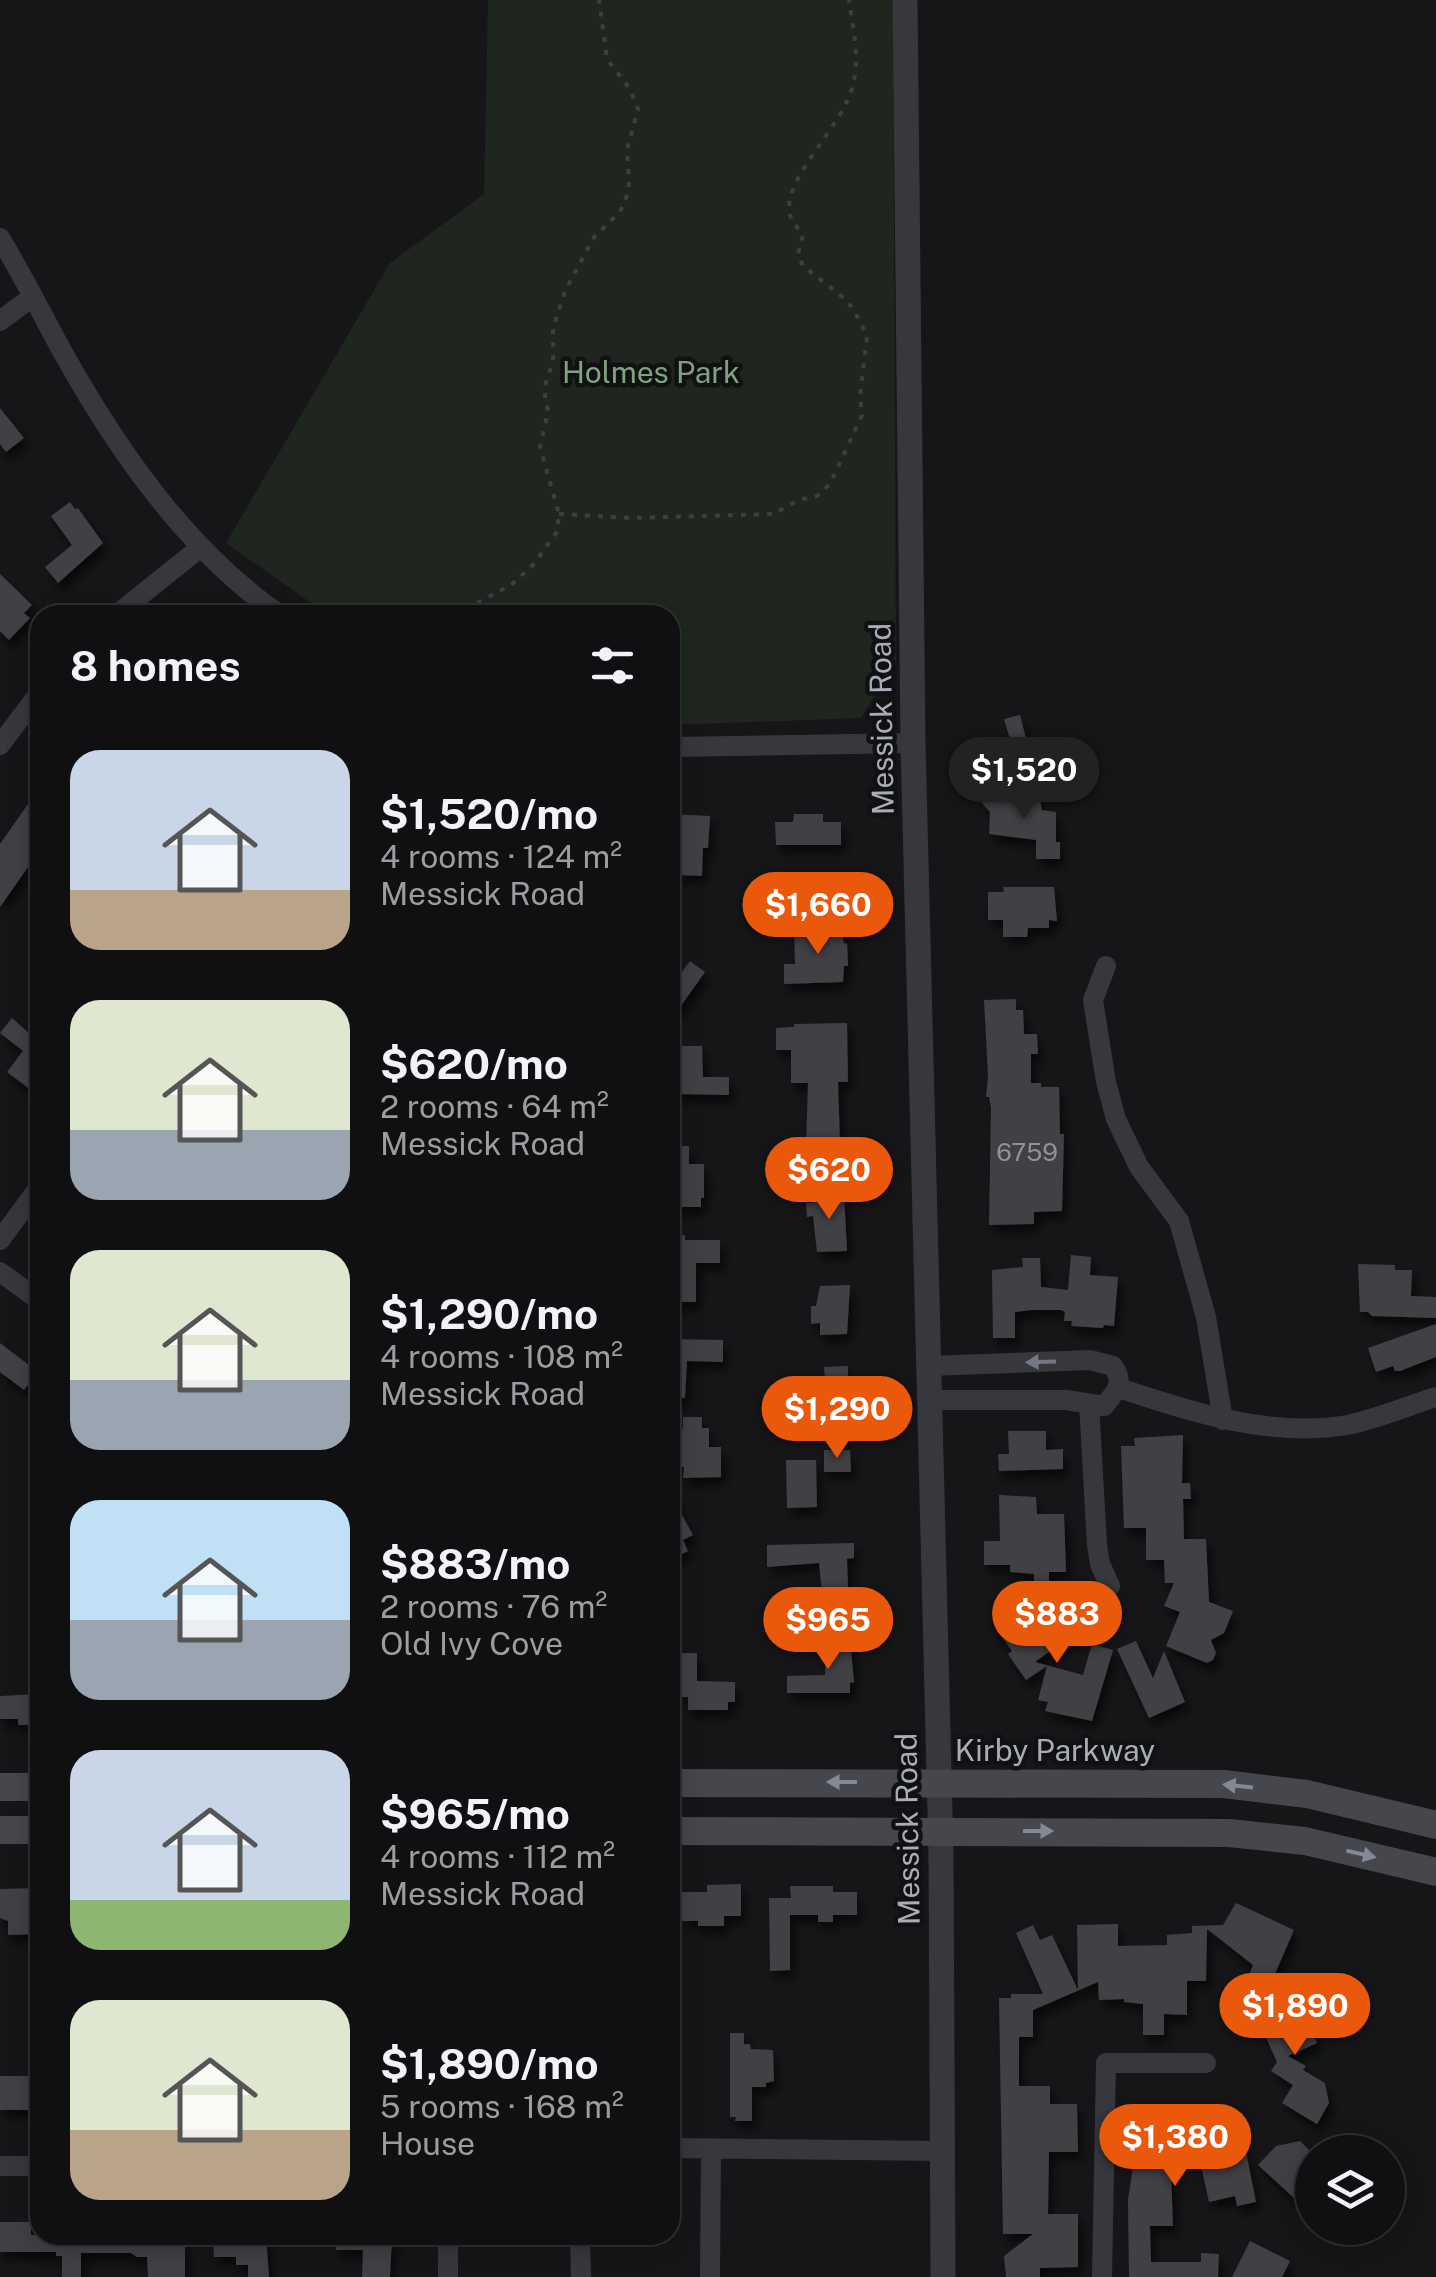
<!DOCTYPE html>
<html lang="en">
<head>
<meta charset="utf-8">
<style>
	:root { --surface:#101012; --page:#1e1e20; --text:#f1f3f6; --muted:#9c9d9f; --line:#303032; --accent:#ea580c }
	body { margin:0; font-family:"Public Sans",sans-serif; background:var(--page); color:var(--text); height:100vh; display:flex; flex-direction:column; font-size:38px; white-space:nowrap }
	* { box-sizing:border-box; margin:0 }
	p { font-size:32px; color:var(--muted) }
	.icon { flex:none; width:55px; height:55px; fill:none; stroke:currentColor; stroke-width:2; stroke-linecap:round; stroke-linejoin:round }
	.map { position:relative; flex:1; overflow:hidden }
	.sheet { position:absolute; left:30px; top:605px; width:650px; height:1640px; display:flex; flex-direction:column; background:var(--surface); border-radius:30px; box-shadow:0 5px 25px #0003,0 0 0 2px var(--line) }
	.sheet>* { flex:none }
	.fabs { position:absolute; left:1295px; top:2135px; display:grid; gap:20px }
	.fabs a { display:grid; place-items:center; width:110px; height:110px; border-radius:50%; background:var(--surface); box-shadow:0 5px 25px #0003,0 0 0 2px var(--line); font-size:50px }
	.price { position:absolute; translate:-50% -85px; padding:0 22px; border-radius:35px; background:var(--accent); color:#fff; font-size:32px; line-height:65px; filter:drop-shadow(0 2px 5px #0008) }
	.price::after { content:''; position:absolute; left:50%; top:60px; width:30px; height:22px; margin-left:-15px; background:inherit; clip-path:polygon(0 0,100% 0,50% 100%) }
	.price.selected { background:#222; color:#fff }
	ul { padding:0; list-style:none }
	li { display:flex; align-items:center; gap:30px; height:250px; padding:0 40px }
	li span { display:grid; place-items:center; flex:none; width:280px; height:200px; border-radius:30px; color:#555 }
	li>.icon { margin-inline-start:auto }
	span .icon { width:120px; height:120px; fill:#fffc; stroke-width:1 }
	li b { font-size:42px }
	h2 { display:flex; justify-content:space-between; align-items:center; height:120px; padding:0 40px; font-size:42px }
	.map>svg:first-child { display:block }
	.green { fill:#1e261f }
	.building { fill:#404145; filter:url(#shadow) }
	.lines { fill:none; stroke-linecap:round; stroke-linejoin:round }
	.path { stroke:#3d3f44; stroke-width:4; stroke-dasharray:5 8; stroke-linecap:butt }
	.minor { stroke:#37383d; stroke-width:20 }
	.tertiary { stroke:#37383d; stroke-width:25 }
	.secondary { stroke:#45474d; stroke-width:28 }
	.oneway { fill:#757881 }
	.oneway2 { fill:#858993 }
	.labels { text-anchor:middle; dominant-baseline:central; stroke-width:9; stroke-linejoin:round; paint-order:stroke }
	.number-label { font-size:25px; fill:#8e929b }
	.park-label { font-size:30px; fill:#7fa381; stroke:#111113 }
	.street-label { font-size:30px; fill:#a8adb8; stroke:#111113 }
</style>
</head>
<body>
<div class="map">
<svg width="1436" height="2277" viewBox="0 0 1436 2277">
	<defs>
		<filter id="shadow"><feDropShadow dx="4.5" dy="8" stdDeviation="5" flood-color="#0009"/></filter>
	</defs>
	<rect width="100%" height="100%" fill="#161618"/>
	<path class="green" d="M488,0H893L896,664L861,718L670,725V615H328L226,543L390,263L484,194Z"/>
	<path class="building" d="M0,408L24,438L6,452L0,444Z
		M70,502L75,509L78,508L103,543L58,583L45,567L72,545L51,516Z
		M0,574L32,605L24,613L30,618L9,640L0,631Z
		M1020,715L1033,766L1009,736L1004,719Z
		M40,787V850L0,907V844Z
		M993,794L1039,795L1042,810L1056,812V842H1060V859H1036V840L989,834L990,812L981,802Z
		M670,814L710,816L708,848H703L702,876L677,875L678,846H670Z
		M794,814H823V822H841V845H776L775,822H793Z
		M1003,887H1054L1057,921L1049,920V928H1028L1027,937H1003V920H988V892H1004Z
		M841,927L844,944L847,943L848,966H844L843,982L784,984V964H795L794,928Z
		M690,961L705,972L670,1021V988Z
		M1016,999V1010H1023L1024,1034H1037L1038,1054H1031V1083H1041V1087H1059L1060,1134H1064L1062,1211L1034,1212V1224L989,1225L991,1108L989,1097H986L988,1076L984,1000Z
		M12,1018L40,1043V1079L31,1090L7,1072L23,1051L0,1033Z
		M847,1023L848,1082H838L840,1144H847L848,1166L793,1167L792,1149L806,1148L808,1083H791V1050H776V1028L794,1027V1024Z
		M673,1046H702L703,1077H729V1095L677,1094L673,1083Z
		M670,1146H689V1164H704V1198H701V1207H673Z
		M844,1194L847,1251L817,1252L813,1216L807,1217L806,1203H813V1196Z
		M670,1235H685V1240H720V1263H696V1302H670Z
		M1071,1255L1091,1257L1090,1275L1118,1277L1114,1326L1104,1325L1103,1328L1071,1326L1072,1321H1064L1065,1312L1061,1310H1031L1015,1312V1338H993L992,1270L1023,1267L1022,1258H1040L1041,1287L1068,1290Z
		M1358,1264L1395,1265V1270H1412L1411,1296L1436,1297V1318L1372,1316L1368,1312H1360Z
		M850,1285L847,1334L820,1335V1323L811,1324V1306H816L820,1286Z
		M1436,1324V1357L1400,1371H1395L1393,1366L1376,1372L1368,1348Z
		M670,1339L723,1340V1362L687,1361L685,1398H670Z
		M0,1343L38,1372L24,1390L0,1372Z
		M848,1366V1385H836L837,1408H832L833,1418H803L801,1380L825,1379L824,1367Z
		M683,1417H702V1428H709V1447H721V1477L683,1478L684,1467H675V1429H683Z
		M1008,1431H1046V1450L1063,1449V1469L999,1471L998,1454H1009Z
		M1183,1435L1182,1483H1190L1191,1499H1183L1184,1539H1206L1209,1602L1233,1611L1224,1633L1211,1640L1216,1653L1213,1660L1207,1663L1166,1646L1180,1612L1164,1606L1174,1583H1165L1164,1560H1146V1528H1124L1121,1446H1135L1134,1438Z
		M824,1450H850L851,1472H824Z
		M786,1460H816L817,1507L787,1508Z
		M670,1493L693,1535L683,1540L688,1551L670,1560Z
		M999,1495L1036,1497L1037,1514H1064L1066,1572H1049V1586H1034V1574L1010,1572V1565H984V1541H1000Z
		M854,1543V1558L847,1559L848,1587H854L855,1603H823L819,1563L767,1567V1545Z
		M1025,1609L1041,1631L1062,1615L1075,1633L1035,1662L1083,1675L1092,1644L1113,1650L1092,1721L1045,1711L1048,1702L1038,1700L1047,1666L1026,1680L1008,1654L1012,1651L997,1630Z
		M829,1638H850L854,1682L850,1683V1693H787V1676L825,1675V1647H830Z
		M1136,1641L1153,1678L1164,1651L1185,1702L1149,1718L1117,1649Z
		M679,1653H697V1681L735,1682V1702H728V1710H688V1697H680Z
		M40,1694V1725H18V1719H0V1696Z
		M741,1884V1916H724V1926H698V1921H682V1892H707V1885Z
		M790,1886H833V1892H857V1915H833V1922H818V1915H790V1970L770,1971L769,1898H791Z
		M40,1888V1934L8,1935V1921L0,1918V1889Z
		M1236,1903L1294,1930L1267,1992L1246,1983L1253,1965L1207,1929L1206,1981H1187V2015L1164,2014V2035H1143V2004L1124,2002V1999L1099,2000L1098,1982L1033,2010V2037H1019V2086H1050V2104H1077L1078,2152H1049L1048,2214H1078V2267L1040,2268V2277H1006L1004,2256L1033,2234H1003L999,1998H1011V1994H1043L1016,1933L1033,1925L1040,1940L1052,1935L1078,1990L1077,1925L1118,1924V1946L1167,1945V1935L1192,1933V1926L1223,1925Z
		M1297,1996L1317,2043L1288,2056L1306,2066L1303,2070L1325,2083L1329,2103L1317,2124L1282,2103L1293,2085L1271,2071L1277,2062L1257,2018Z
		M730,2033H744V2044H750L751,2049L773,2050L774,2081L766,2083V2087H752V2121H735L736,2117H730Z
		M0,2076H31L32,2110H0Z
		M1160,2106L1161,2113H1178V2125H1187V2134L1213,2128L1219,2156L1246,2152L1256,2202L1237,2206L1235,2196L1209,2202L1197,2147H1170L1173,2226H1150L1151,2262H1201V2253L1219,2254L1218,2277H1129L1128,2200L1133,2166L1132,2131H1137L1138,2107Z
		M1300,2141L1311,2152L1303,2161L1311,2168L1297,2182L1304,2188L1294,2198L1258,2165L1276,2146Z
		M0,2222H31V2235H181V2245H185V2277H148L147,2257H137L131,2253H81V2277H62V2256H56V2252H0Z
		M213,2235H266L269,2277H248V2265H236V2257H214Z
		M336,2235H392L390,2277H362L363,2250H336Z
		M1250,2241L1290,2261L1282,2277H1232Z"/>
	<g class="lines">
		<path class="path" d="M559,514L631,518L773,514L799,500L817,496L830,484L862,415L860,396L867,336L854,310L845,299L803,266L798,254L803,235C797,226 789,220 789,208C789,172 844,124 853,85C860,57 853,28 849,0
			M397,615L401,611L417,615
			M454,615L511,585L533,565L557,532L559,514L540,447L548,411L544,389L553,361V328L565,291L594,237L620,212L626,198L629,184L627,150L638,109L630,89L607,59L599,0"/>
		<path class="minor" d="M0,238C24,277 44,319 66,358C120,454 189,552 280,615
			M0,321L32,297
			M116,615L201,547
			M0,745L40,692
			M670,747L913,743
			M1106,966L1093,1000L1106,1082L1116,1119L1139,1167L1179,1221L1206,1317L1223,1420
			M0,1240L40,1186
			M0,1272L40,1301
			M929,1366L1090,1360L1113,1366C1125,1383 1116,1392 1104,1406L1066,1400H930
			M1119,1388C1191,1412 1270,1438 1347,1425C1377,1419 1407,1406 1436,1397
			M1089,1404L1097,1545L1100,1564L1110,1586
			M670,2148L942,2151
			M0,2166H40
			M580,2235L581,2277
			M448,2277V2235
			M710,2277L711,2149
			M1102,2277L1106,2063H1206"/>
		<path class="tertiary" d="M905,0L913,743L941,1852L943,2277"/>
		<path class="secondary" d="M670,1783L1224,1784L1307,1794L1436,1825
			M0,1787H40
			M0,1830H40
			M670,1831L1229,1833L1305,1841L1436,1872"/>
	</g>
	<defs><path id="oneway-solid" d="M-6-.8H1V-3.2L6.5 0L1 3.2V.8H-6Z" transform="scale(2.5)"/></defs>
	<use class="oneway" href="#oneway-solid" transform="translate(1041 1362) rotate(178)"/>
	<g class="oneway2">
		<use href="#oneway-solid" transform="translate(842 1782) rotate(180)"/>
		<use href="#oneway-solid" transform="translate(1238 1786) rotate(-174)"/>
		<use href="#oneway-solid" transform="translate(1038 1831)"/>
		<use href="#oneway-solid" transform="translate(1361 1854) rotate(13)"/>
	</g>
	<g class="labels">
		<g class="number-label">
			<text x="1027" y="1152">6759</text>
		</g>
		<g class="park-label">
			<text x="651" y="372">Holmes Park</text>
		</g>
		<g class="street-label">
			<text transform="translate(881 719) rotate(-91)">Messick Road</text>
			<text x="1055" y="1750">Kirby Parkway</text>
			<text transform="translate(907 1829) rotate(-91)">Messick Road</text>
		</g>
	</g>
</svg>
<div class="fabs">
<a><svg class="icon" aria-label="layers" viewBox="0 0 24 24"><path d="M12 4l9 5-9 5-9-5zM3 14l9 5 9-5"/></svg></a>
</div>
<b class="price selected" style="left:1024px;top:822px">$1,520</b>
<b class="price" style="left:818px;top:957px">$1,660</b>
<b class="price" style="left:829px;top:1222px">$620</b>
<b class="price" style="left:837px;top:1461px">$1,290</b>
<b class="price" style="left:1057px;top:1666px">$883</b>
<b class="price" style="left:828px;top:1672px">$965</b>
<b class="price" style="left:1295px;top:2058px">$1,890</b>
<b class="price" style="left:1175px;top:2189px">$1,380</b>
<section class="sheet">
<h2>8 homes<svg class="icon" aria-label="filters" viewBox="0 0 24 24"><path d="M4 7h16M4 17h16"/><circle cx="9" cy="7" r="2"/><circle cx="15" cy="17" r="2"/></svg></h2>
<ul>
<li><span style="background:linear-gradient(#c9d6e8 70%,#b9a48a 0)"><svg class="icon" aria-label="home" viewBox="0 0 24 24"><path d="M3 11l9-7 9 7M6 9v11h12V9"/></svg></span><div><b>$1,520/mo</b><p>4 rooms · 124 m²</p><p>Messick Road</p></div></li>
<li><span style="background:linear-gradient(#dfe7d0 65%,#9aa5b1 0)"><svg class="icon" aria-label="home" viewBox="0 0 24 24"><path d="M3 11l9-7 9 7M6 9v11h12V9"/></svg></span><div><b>$620/mo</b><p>2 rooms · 64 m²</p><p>Messick Road</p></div></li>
<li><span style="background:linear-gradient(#dfe7d0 65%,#9aa5b1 0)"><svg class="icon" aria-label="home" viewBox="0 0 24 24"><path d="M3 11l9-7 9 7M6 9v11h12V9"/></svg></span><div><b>$1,290/mo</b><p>4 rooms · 108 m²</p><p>Messick Road</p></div></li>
<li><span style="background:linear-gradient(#bfe0f5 60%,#9aa5b1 0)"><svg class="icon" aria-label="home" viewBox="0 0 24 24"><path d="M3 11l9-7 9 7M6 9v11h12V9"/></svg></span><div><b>$883/mo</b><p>2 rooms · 76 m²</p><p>Old Ivy Cove</p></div></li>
<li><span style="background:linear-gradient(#c9d6e8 75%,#8fb573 0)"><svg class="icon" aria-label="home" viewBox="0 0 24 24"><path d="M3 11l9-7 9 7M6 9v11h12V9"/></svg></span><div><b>$965/mo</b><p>4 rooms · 112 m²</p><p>Messick Road</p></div></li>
<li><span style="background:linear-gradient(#dfe7d0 65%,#b9a48a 0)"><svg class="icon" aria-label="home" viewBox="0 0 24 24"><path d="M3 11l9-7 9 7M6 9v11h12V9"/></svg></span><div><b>$1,890/mo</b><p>5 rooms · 168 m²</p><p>House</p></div></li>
</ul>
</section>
</div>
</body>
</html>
